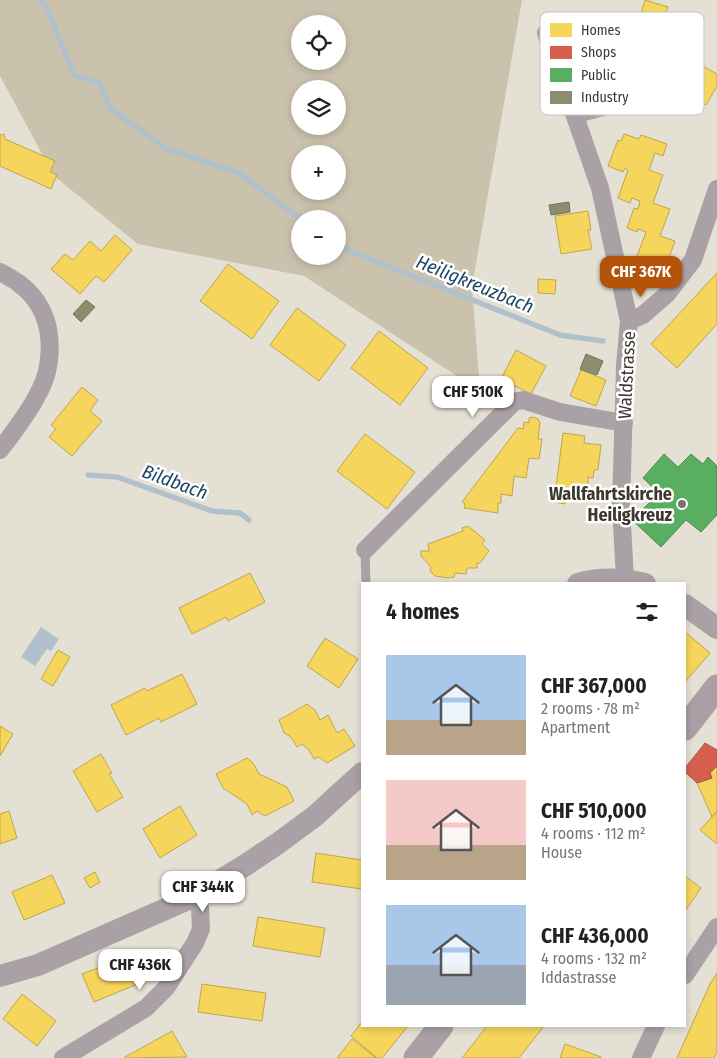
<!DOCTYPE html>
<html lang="en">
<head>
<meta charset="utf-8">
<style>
	:root { --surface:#fff; --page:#f6f6f6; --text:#222; --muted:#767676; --accent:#b45309 }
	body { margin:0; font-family:"Fira Sans Condensed",sans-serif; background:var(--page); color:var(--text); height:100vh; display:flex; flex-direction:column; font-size:19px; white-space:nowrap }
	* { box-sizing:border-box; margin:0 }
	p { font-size:16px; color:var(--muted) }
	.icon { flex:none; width:28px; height:28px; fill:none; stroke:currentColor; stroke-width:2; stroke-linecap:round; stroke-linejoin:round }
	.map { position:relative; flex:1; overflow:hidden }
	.side { position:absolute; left:361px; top:582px; width:325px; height:445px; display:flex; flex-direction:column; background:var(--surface); border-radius:0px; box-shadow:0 2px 8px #0003 }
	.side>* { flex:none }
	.tools { position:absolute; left:291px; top:15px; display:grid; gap:10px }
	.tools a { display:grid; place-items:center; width:55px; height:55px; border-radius:50%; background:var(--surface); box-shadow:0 2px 8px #0003; font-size:25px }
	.price { position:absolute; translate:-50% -42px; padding:0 11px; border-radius:10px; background:#fff; color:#222; font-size:16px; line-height:32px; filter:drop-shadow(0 1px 2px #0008) }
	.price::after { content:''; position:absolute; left:50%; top:30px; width:15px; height:11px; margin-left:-8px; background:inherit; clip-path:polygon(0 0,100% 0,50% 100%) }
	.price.on { background:var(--accent); color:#fff }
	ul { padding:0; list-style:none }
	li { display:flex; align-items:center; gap:15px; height:125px; padding:0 25px }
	li span { display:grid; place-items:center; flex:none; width:140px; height:100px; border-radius:0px; color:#555 }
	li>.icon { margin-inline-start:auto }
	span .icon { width:60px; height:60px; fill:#fffc; stroke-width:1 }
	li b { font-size:21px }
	h2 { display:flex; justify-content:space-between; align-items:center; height:60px; padding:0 25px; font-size:21px }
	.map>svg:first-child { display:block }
	.forest { fill:#cac2ad; fill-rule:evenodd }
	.water { fill:#b1c1cc }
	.homes { fill:#f6d55c; stroke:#bea64e }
	.shops { fill:#d6604d; stroke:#a85444 }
	.public { fill:#5aae61; stroke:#518b52 }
	.industry { fill:#8c8c6e; stroke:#74735b }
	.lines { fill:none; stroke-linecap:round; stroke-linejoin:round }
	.stream { stroke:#b1c1cc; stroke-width:5.5 }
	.service { stroke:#aaa1a6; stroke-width:9 }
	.minor { stroke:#aaa1a6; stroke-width:18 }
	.tertiary { stroke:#aaa1a6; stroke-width:22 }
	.secondary { stroke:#a99fa4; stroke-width:25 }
	.poi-dot { fill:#777369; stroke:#fff; stroke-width:2 }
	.labels { text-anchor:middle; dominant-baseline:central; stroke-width:5; stroke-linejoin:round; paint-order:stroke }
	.street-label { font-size:18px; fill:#3c382f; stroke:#fff }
	.poi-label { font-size:18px; font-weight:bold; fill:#3c382f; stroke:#fff; text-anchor:end }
	.water-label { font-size:19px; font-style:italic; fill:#1d4766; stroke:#fff }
	.key { fill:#fff; stroke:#c4c3c1; stroke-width:1 }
	.key-label { font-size:14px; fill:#3c382f }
</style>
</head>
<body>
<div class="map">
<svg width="717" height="1058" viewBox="0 0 717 1058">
	<rect width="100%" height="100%" fill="#e5e0d4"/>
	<path class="forest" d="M0,0H522L472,286L480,391L304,276L138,244L54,176L0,76ZM300,24H338V61H300ZM300,89H338V126H300ZM300,154H338V191H300ZM300,219H338V256H300Z"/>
	<path class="water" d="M41,627L59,639L51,651L47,649L35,666L21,657Z"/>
	<path class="homes" d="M645,0L668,7L664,18L672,21L667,35L660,32L659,35L636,28Z
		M697,63L717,74V86L706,105L681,91Z
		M4,134L5,139L55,161L50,172L57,175L51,189L0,166V135Z
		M624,134L639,139L641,135L667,144L663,156L655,153L649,170L663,175L653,203L670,209L660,236L675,241L666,266L644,258L643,262L636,259L646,232L638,229L637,232L627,228L634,208L638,209L640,201L632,198L630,203L618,198L628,170L625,168L623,172L608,166L618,140L621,141Z
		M588,211L591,230H588L592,249L561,254L555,216Z
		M115,235L132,250L104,282L96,276L80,294L51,269L65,254L73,260L90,241L101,251Z
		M228,264L279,301L252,339L200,301Z
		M717,273V324L677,368L651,344Z
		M538,279L556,280L555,294L538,293Z
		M297,308L346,345L319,381L270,345Z
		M379,331L428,368L400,405L351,368Z
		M516,350L546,366L531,394L501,379Z
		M581,370L606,380L596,406L570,396Z
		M82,387L98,400L90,411L102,421L72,456L49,437L56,429L51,425Z
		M533,417L538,419L540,423L538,439H542L539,459L529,458L526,478L514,476L512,496L501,494V503H498V513L464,508L465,504L462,502L518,428L523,429L524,422L529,423V418Z
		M563,433L585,436L584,443L601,445L598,470H594L593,478L588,477V485H583L582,492H578L577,499L565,498V504L554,502Z
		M365,434L415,472L387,509L337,471Z
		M468,526L485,540L482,544L489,551L480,563H477V568H467L466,574L455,573L454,577L449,578L435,576L430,571L431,567L421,556V551H429L428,544L463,531L462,528Z
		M250,573L265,602L228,621L226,617L192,634L179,608Z
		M685,632L710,653L685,682Z
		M325,638L358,659L339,688L307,666Z
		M58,650L70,657L53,686L41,679Z
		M182,674L197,704L161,722L159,718L126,735L111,705L145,688L147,691Z
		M307,704L315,710L320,720L328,715L337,733L344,729L355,746L327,763L319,757L314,759L309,750L302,744L297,747L291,737L284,733L279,720Z
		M0,726L13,734L0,756Z
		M101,754L112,773L109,774L123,797L97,812L73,771Z
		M247,758L253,763L259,774L287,787L294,801L265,816L257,811L252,815L247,804L223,788L216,774Z
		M717,766V811L712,817L697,783L712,778L710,773Z
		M180,806L197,835L160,858L143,829Z
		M9,811L17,838L0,844V814Z
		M717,811V844L700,830Z
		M316,853L362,860V889L312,882Z
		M95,872L100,882L90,888L84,878Z
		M52,875L65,903L24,920L12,892Z
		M685,876L701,888L685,911Z
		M258,917L325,928L320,957L253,946Z
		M134,954L145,981L94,1002L82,974Z
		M717,973V1052L714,1058H677L710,984Z
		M202,984L266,993L262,1021L198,1012Z
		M22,994L56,1021L37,1046L3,1019Z
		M362,1022V1026H408L382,1058H377L351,1036Z
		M487,1026H544L519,1058H462Z
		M172,1031L187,1057L125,1058V1057Z
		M352,1039L376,1058H337Z
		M565,1044L601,1057V1058H560Z"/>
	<path class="shops" d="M705,743L717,750V766L710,773L712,778L697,783L685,772V768Z"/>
	<path class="public" d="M664,454L678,467L691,454L703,464L708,457L717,466V515L701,532L686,520L661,547L632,520L659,493L643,478Z"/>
	<path class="industry" d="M569,202L570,212L551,215L549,205Z
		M86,300L95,307L81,322L73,314Z
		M586,354L603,361L597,375L580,369Z"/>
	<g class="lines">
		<path class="stream" d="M39,0L45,3L74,75L99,83L110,108L165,148L239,173L301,219
			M338,246L560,335L603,341
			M88,475L117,477L212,511L240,513L249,520"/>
		<path class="service" d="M575,119C601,112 623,110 641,88
			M365,550L366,584"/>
		<path class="minor" d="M546,33L600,188L629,321L625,366L621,506L625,579
			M0,272C13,279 25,286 34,298C55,325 54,367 37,396C27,415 13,433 0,450
			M629,321L643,315L667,294L693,260L717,189
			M365,550L514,402L523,400L560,412L624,423
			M685,975L717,927
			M63,1058L146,1008L166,988L195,943L201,929L200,908L193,897
			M641,1058L656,1026"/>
		<path class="tertiary" d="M578,584C601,577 622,579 645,584
			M685,605L717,628
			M0,976L38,965L193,897L244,866L277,844L315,816L362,773"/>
		<path class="secondary" d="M685,728L717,687
			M416,1058L441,1026"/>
	</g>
	<circle class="poi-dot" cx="682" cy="504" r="5"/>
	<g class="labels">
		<g class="street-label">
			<text transform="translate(627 375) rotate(-87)">Waldstrasse</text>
		</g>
		<g class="poi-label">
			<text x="672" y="494">Wallfahrtskirche<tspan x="672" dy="21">Heiligkreuz</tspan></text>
		</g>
		<g class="water-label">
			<text transform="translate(475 284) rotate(22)">Heiligkreuzbach</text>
			<text transform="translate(175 482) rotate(20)">Bildbach</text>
		</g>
	</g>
	<rect x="540" y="12" width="164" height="103" rx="8" class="key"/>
	<rect x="550" y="23" width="22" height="14" fill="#f6d55c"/>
	<rect x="550" y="46" width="22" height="13" fill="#d6604d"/>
	<rect x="550" y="68" width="22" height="14" fill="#5aae61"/>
	<rect x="550" y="91" width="22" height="13" fill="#8c8c6e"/>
	<g class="key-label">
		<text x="581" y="35">Homes</text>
		<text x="581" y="57">Shops</text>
		<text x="581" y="80">Public</text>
		<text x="581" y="102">Industry</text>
	</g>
</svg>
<div class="tools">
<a><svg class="icon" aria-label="locate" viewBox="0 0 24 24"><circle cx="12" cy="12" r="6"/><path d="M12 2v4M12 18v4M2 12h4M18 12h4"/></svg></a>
<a><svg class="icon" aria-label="layers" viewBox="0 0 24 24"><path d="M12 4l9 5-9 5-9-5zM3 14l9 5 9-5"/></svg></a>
<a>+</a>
<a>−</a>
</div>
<b class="price on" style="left:641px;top:298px">CHF 367K</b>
<b class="price" style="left:473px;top:418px">CHF 510K</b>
<b class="price" style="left:203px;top:913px">CHF 344K</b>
<b class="price" style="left:140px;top:991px">CHF 436K</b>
<section class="side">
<h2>4 homes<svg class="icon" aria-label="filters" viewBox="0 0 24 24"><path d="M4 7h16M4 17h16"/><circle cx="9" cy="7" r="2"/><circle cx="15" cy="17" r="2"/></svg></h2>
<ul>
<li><span style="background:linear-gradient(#a9c7e8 65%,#b9a48a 0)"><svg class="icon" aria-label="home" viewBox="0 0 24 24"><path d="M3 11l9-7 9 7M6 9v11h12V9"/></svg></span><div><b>CHF 367,000</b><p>2 rooms · 78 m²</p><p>Apartment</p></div></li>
<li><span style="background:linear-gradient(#f6c9c9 65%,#b9a48a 0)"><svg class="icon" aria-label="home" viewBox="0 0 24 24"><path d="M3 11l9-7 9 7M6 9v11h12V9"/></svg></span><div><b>CHF 510,000</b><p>4 rooms · 112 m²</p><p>House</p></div></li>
<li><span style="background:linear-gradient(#a9c7e8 60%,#9aa5b1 0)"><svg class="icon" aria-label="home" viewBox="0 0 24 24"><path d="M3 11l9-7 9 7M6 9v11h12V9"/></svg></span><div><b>CHF 436,000</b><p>4 rooms · 132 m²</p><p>Iddastrasse</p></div></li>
</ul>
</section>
</div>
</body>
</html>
